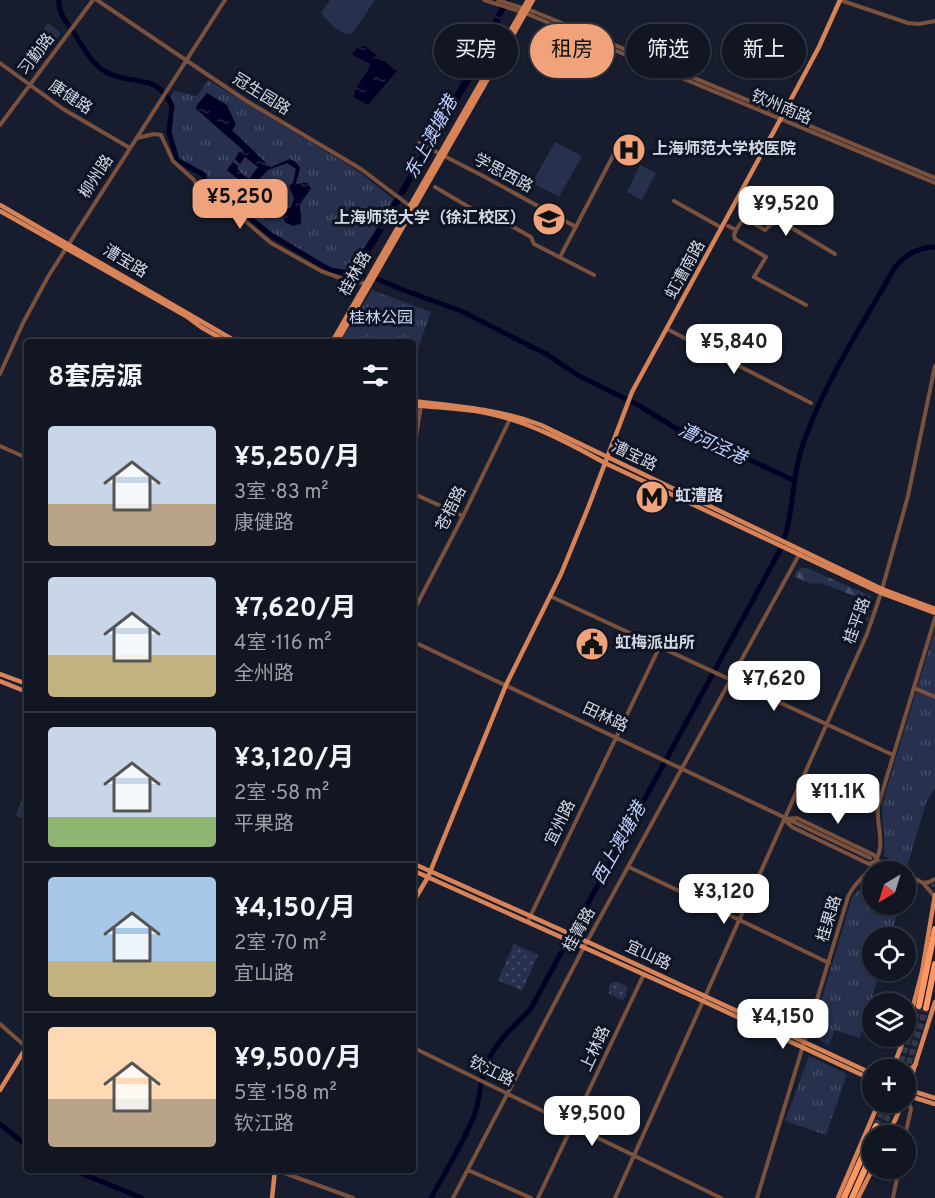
<!DOCTYPE html>
<html lang="zh">
<head>
<meta charset="utf-8">
<style>
	:root { --surface:#111622; --page:#1e232f; --text:#f1f3f6; --muted:#9c9fa5; --line:#303540; --accent:#f0a27a }
	body { margin:0; font-family:Overpass,"Noto Sans SC",sans-serif; background:var(--page); color:var(--text); height:100vh; display:flex; flex-direction:column; font-size:22px; white-space:nowrap }
	* { box-sizing:border-box; margin:0 }
	p { font-size:20px; color:var(--muted) }
	.icon { flex:none; width:33px; height:33px; fill:none; stroke:currentColor; stroke-width:2; stroke-linecap:round; stroke-linejoin:round }
	.map { position:relative; flex:1; overflow:hidden }
	.drawer { position:absolute; left:24px; top:339px; width:392px; height:834px; display:flex; flex-direction:column; background:var(--surface); border-radius:6px; box-shadow:0 2px 4px #0004,0 0 0 2px var(--line) }
	.drawer>* { flex:none }
	.banner { position:absolute; left:434px; top:24px; width:411px; height:54px; display:flex; gap:12px }
	.needle { width:39px; rotate:218deg }
	.controls { position:absolute; left:862px; top:861px; display:grid; gap:12px }
	.controls a { display:grid; place-items:center; width:54px; height:54px; border-radius:50%; background:var(--surface); box-shadow:0 2px 4px #0004,0 0 0 2px var(--line); font-size:30px }
	.price { position:absolute; translate:-50% -51px; padding:0 14px; border-radius:12px; background:#fff; color:#222; font-size:20px; line-height:39px; filter:drop-shadow(0 2px 3px #0008) }
	.price::after { content:''; position:absolute; left:50%; top:36px; width:18px; height:14px; margin-left:-9px; background:inherit; clip-path:polygon(0 0,100% 0,50% 100%) }
	.price.selected { background:var(--accent); color:#111 }
	ul { padding:0; list-style:none }
	li { display:flex; align-items:center; gap:18px; height:150px; padding:0 24px }
	li+li { border-top:2px solid var(--line) }
	li span { display:grid; place-items:center; flex:none; width:168px; height:120px; border-radius:6px; color:#555 }
	li>.icon { margin-inline-start:auto }
	span .icon { width:72px; height:72px; fill:#fffc; stroke-width:1 }
	li b { font-size:26px }
	h2 { display:flex; justify-content:space-between; align-items:center; height:72px; padding:0 24px; font-size:26px }
	.tag { padding:0 21px; border-radius:27px; background:var(--surface); box-shadow:0 2px 4px #0004,0 0 0 2px var(--line); font-size:21px; line-height:54px }
	.tag.selected { background:var(--accent); color:#111 }
	.map>svg:first-child { display:block }
	.grass { fill:url(#grass-dots) }
	.forest { fill:url(#forest-firs) }
	.park { fill:url(#park-tufts) }
	.pitch { fill:#27314e }
	.water { fill:url(#water-ripples) }
	.lines { fill:none; stroke-linecap:round; stroke-linejoin:round }
	.canal { stroke:#010025; stroke-width:3 }
	.river { stroke:#010025; stroke-width:5 }
	.minor-tunnel { stroke:#333949; stroke-width:4; stroke-dasharray:4 2; stroke-linecap:butt }
	.highway-tunnel { stroke:#333949; stroke-width:6; stroke-dasharray:6 3; stroke-linecap:butt }
	.minor { stroke:#7a513d; stroke-width:4 }
	.major { stroke:#d88357; stroke-width:4.5 }
	.highway { stroke:#fe9761; stroke-width:6 }
	.labels { text-anchor:middle; dominant-baseline:central; stroke-width:6; stroke-linejoin:round; paint-order:stroke }
	.street-label { font-size:16px; fill:#d3d8e4; stroke:#0e1424 }
	.poi-label { font-size:16px; font-weight:bold; fill:#d3d8e4; stroke:#0e1424; text-anchor:start }
	.park-label { font-size:16px; fill:#cbd7f6; stroke:#0e1424 }
	.water-label { font-size:18px; font-style:italic; fill:#bfd1ff; stroke:#0e1424 }
</style>
</head>
<body>
<div class="map">
<svg width="935" height="1198" viewBox="0 0 935 1198">
	<defs>
		<pattern id="grass-dots" width="8" height="8" patternUnits="userSpaceOnUse" patternTransform="scale(1.5)"><rect width="8" height="8" fill="#27314e"/><path d="M2 2h.1M6 6h.1" fill="none" stroke="#454e67" stroke-width="1.8" stroke-linecap="round"/></pattern>
		<pattern id="forest-firs" width="22" height="20" patternUnits="userSpaceOnUse" patternTransform="scale(1.5)"><rect width="22" height="20" fill="#27314e"/><path d="M5 1l3.5 6h-7zM16 11l3.5 6h-7z" fill="#454e67"/></pattern>
		<pattern id="park-tufts" width="24" height="20" patternUnits="userSpaceOnUse" patternTransform="scale(1.5)"><rect width="24" height="20" fill="#27314e"/><path d="M3 7l-1-3M5 7V3M7 7l1-3M15 17l-1-3M17 17v-4M19 17l1-3" fill="none" stroke="#454e67"/></pattern>
		<pattern id="water-ripples" width="26" height="14" patternUnits="userSpaceOnUse" patternTransform="scale(1.5)"><rect width="26" height="14" fill="#010025"/><path d="M2 4q2-2 4 0t4 0M15 11q2-2 4 0t4 0" fill="none" stroke="#252444"/></pattern>
	</defs>
	<rect width="100%" height="100%" fill="#171d2e"/>
	<path class="grass" d="M514,944L538,955L522,991L498,980Z
		M613,982H618L627,987L626,996L623,1000L609,994V986Z"/>
	<path class="forest" d="M801,568H807L871,596L868,623L855,596L820,583L812,584L795,577L796,572Z"/>
	<path class="park" d="M208,80L358,171L393,199L385,216L349,270H330L271,235L239,209L226,202L215,200L206,193L204,175L177,160L169,132L172,106L169,99L174,91L197,96Z
		M372,290L431,312L413,362L412,342H340Z
		M935,629V788L926,803L907,867L884,856C886,838 881,823 882,804Z
		M27,789V820L17,816L16,814Z
		M873,876V904L900,905L890,937L873,938V970L880,971L860,1038L835,1030L829,1045L811,1035L852,897Z
		M809,1056L847,1074L826,1135L785,1121Z"/>
	<path class="pitch" d="M330,0H375L352,34C339,35 330,23 321,13Z
		M48,23L61,33L44,56L31,46Z
		M555,142L582,156L559,197L532,183Z
		M640,165L656,173L642,200L627,192Z"/>
	<path class="water" d="M503,0H510L475,74L375,245L364,260L365,266L352,267L383,219L471,66Z
		M365,46L397,71L368,105L354,97C354,84 368,77 370,64L352,54L358,47Z
		M207,93L227,105L236,125L232,130L264,161L266,165L271,167L290,159L296,162L300,168L296,183H307L311,188C308,194 301,200 300,207C300,214 302,218 301,224L294,226L286,223L282,216L272,212L282,205L286,210L291,207L294,198L289,186L293,183L296,169L287,163L268,170L250,189L227,170L233,162L238,166L237,169L249,179L258,167L245,157L240,164L235,159L239,152L244,151L196,109L197,105Z"/>
	<g class="lines">
		<path class="canal" d="M352,273L357,265"/>
		<path class="river" d="M59,0C58,13 67,23 74,33C83,47 91,63 106,72C133,87 156,71 172,106L169,132L177,160L204,175L206,193L215,200L226,202L239,209L271,235L330,270L363,275
			M378,279L398,288L461,311L548,355L579,376L638,405L695,440L750,460L795,481
			M0,1124L27,1146
			M73,1170L142,1198
			M431,1198C446,1171 462,1145 474,1116C480,1101 479,1087 484,1072C491,1046 512,1028 530,1010L779,552C794,520 791,484 801,450C822,385 862,326 895,267C906,254 918,247 935,247"/>
		<path class="minor-tunnel" d="M926,882L935,886"/>
		<path class="highway-tunnel" d="M898,1070L919,1006
			M906,1072L926,1008
			M876,1126L886,1102
			M882,1129L894,1102"/>
		<path class="minor" d="M97,0L245,100L361,169L410,206
			M484,0L525,13L935,183
			M498,0L535,12L935,178
			M840,0L908,23L919,24L935,21
			M0,63L63,109L130,148
			M0,125L93,0
			M137,138L154,134L161,135L173,161L194,180L203,199L231,209L271,243L321,271L343,279L368,284
			M419,143L485,177L576,227
			M435,187L494,222L501,220L531,237L534,244L594,275
			M674,201L722,228
			M728,226L736,230L734,235L735,239L766,257L754,277L806,305
			M736,230L744,218L765,230L777,219L835,254
			M560,257L614,154
			M667,329L811,403
			M0,374L23,323L49,275L225,0
			M0,446L27,458
			M412,463L421,405
			M412,493L463,516
			M550,596L893,755
			M412,614L463,516L510,419
			M412,641L870,858
			M914,688L935,697
			M786,819L797,818L874,855L877,860L900,872
			M787,822L792,827L869,864L873,862
			M629,867L829,963
			M906,874L923,883
			M935,897L923,883L929,882L935,879
			M528,921L660,646
			M0,1024L26,1047
			M412,1047L721,1198
			M412,1058L417,1049
			M905,1136L911,1109L906,1095
			M276,1170L353,1198
			M468,1170L531,1198
			M453,1198L584,947L800,553
			M538,1198L644,974
			M615,1198L867,634L881,593L908,496L935,366
			M757,1198L848,897C854,881 870,874 877,858C885,842 876,823 878,806L935,618
			M893,1198L899,1168"/>
		<path class="major" d="M0,205L237,342
			M0,211L186,316L201,327L227,342
			M332,342L528,0
			M337,342L533,0
			M412,401C458,406 498,409 541,425L882,589L935,609
			M412,405C438,408 466,408 491,414C531,423 569,443 605,463L881,593L935,613
			M0,674L27,684
			M0,681L27,692
			M412,863L588,942L873,1074
			M412,870L703,1001L873,1080
			M412,904L428,877L506,685L561,574L588,508L632,392L780,120L819,47L840,0
			M906,1033L922,972L935,895
			M897,1058L898,1065L911,1069L916,1064
			M892,1070L905,1036
			M906,1089L935,1098
			M0,1090L27,1046
			M906,1094L935,1002
			M906,1095L935,1104
			M887,1102L896,1107L897,1112
			M888,1136L903,1102
			M272,1198L275,1170
			M838,1198L879,1102
			M858,1198L873,1168"/>
		<path class="highway" d="M919,1006L935,929
			M926,1008L935,964
			M880,1136L882,1129
			M844,1198L876,1126
			M852,1198L873,1151"/>
	</g>
	<defs>
		<symbol id="hospital-disc" viewBox="-11 -11 22 22"><circle r="9.5" fill="#f0a27a" stroke="#0e1424"/><path d="M-5-5h3v3.5h4V-5h3V5h-3V1.5h-4V5h-3Z" fill="#111"/></symbol>
		<symbol id="university-disc" viewBox="-11 -11 22 22"><circle r="9.5" fill="#f0a27a" stroke="#0e1424"/><path d="M0-5L7-2L0 1L-7-2ZM-4 1L0 2.5L4 1V4Q0 6-4 4Z" fill="#111"/></symbol>
		<symbol id="metro-disc" viewBox="-11 -11 22 22"><circle r="9.5" fill="#f0a27a" stroke="#0e1424"/><path d="M-5.5 5V-5H-3L0 0L3-5H5.5V5H3V-.5L0 4L-3-.5V5Z" fill="#111"/></symbol>
		<symbol id="civic-disc" viewBox="-11 -11 22 22"><circle r="9.5" fill="#f0a27a" stroke="#0e1424"/><path d="M-.6-6.5H3V-4.5H.6V-3L4-1V1h2V6H-6V1h2V-1L-.6-3ZM-1.2 2.5V6h2.4V2.5Z" fill="#111"/></symbol>
	</defs>
	<g fill-rule="evenodd">
		<use href="#hospital-disc" x="610" y="131" width="38" height="38"/>
		<use href="#university-disc" x="530" y="200" width="38" height="38"/>
		<use href="#metro-disc" x="633" y="478" width="38" height="38"/>
		<use href="#civic-disc" x="573" y="625" width="38" height="38"/>
	</g>
	<g class="labels">
		<g class="street-label">
			<text transform="translate(37 55) rotate(-53)">习勤路</text>
			<text transform="translate(261 95) rotate(32)">冠生园路</text>
			<text transform="translate(70 98) rotate(33)">康健路</text>
			<text transform="translate(781 108) rotate(23)">钦州南路</text>
			<text transform="translate(503 174) rotate(28)">学思西路</text>
			<text transform="translate(97 177) rotate(-57)">柳州路</text>
			<text transform="translate(125 262) rotate(31)">漕宝路</text>
			<text transform="translate(686 270) rotate(-61)">虹漕南路</text>
			<text transform="translate(356 274) rotate(-61)">桂林路</text>
			<text transform="translate(634 457) rotate(26)">漕宝路</text>
			<text transform="translate(452 509) rotate(-64)">苍梧路</text>
			<text transform="translate(858 621) rotate(-70)">桂平路</text>
			<text transform="translate(605 718) rotate(25)">田林路</text>
			<text transform="translate(561 823) rotate(-64)">宜州路</text>
			<text transform="translate(830 919) rotate(-73)">桂果路</text>
			<text transform="translate(580 930) rotate(-61)">桂箐路</text>
			<text transform="translate(648 956) rotate(25)">宜山路</text>
			<text transform="translate(596 1049) rotate(-65)">上林路</text>
			<text transform="translate(491 1072) rotate(26)">钦江路</text>
		</g>
		<g class="poi-label">
			<text x="652" y="150">上海师范大学校医院</text>
			<text x="526" y="219" text-anchor="end">上海师范大学（徐汇校区）</text>
			<text x="675" y="497">虹漕路</text>
			<text x="615" y="644">虹梅派出所</text>
		</g>
		<g class="park-label">
			<text x="381" y="319">桂林公园</text>
		</g>
		<g class="water-label">
			<text transform="translate(432 138) rotate(-62)">东上澳塘港</text>
			<text transform="translate(712 445) rotate(25)">漕河泾港</text>
			<text transform="translate(620 844) rotate(-61)">西上澳塘港</text>
		</g>
	</g>
</svg>
<div class="controls">
<a><svg class="needle" viewBox="-14 -14 28 28"><path d="M0-13l5 13h-10z" fill="#e53935"/><path d="M0 13l5-13h-10z" fill="#9c9fa5"/></svg></a>
<a><svg class="icon" aria-label="locate" viewBox="0 0 24 24"><circle cx="12" cy="12" r="6"/><path d="M12 2v4M12 18v4M2 12h4M18 12h4"/></svg></a>
<a><svg class="icon" aria-label="layers" viewBox="0 0 24 24"><path d="M12 4l9 5-9 5-9-5zM3 14l9 5 9-5"/></svg></a>
<a>+</a>
<a>−</a>
</div>
<b class="price selected" style="left:240px;top:230px">¥5,250</b>
<b class="price" style="left:786px;top:237px">¥9,520</b>
<b class="price" style="left:734px;top:375px">¥5,840</b>
<b class="price" style="left:774px;top:712px">¥7,620</b>
<b class="price" style="left:838px;top:825px">¥11.1K</b>
<b class="price" style="left:724px;top:925px">¥3,120</b>
<b class="price" style="left:783px;top:1050px">¥4,150</b>
<b class="price" style="left:592px;top:1147px">¥9,500</b>
<div class="banner">
<a class="tag">买房</a>
<a class="tag selected">租房</a>
<a class="tag">筛选</a>
<a class="tag">新上</a>
</div>
<section class="drawer">
<h2>8套房源<svg class="icon" aria-label="filters" viewBox="0 0 24 24"><path d="M4 7h16M4 17h16"/><circle cx="9" cy="7" r="2"/><circle cx="15" cy="17" r="2"/></svg></h2>
<ul>
<li><span style="background:linear-gradient(#c9d6e8 65%,#b9a48a 0)"><svg class="icon" aria-label="home" viewBox="0 0 24 24"><path d="M3 11l9-7 9 7M6 9v11h12V9"/></svg></span><div><b>¥5,250/月</b><p>3室 · 83 m²</p><p>康健路</p></div></li>
<li><span style="background:linear-gradient(#c9d6e8 65%,#c2b280 0)"><svg class="icon" aria-label="home" viewBox="0 0 24 24"><path d="M3 11l9-7 9 7M6 9v11h12V9"/></svg></span><div><b>¥7,620/月</b><p>4室 · 116 m²</p><p>全州路</p></div></li>
<li><span style="background:linear-gradient(#c9d6e8 75%,#8fb573 0)"><svg class="icon" aria-label="home" viewBox="0 0 24 24"><path d="M3 11l9-7 9 7M6 9v11h12V9"/></svg></span><div><b>¥3,120/月</b><p>2室 · 58 m²</p><p>平果路</p></div></li>
<li><span style="background:linear-gradient(#a9c7e8 70%,#c2b280 0)"><svg class="icon" aria-label="home" viewBox="0 0 24 24"><path d="M3 11l9-7 9 7M6 9v11h12V9"/></svg></span><div><b>¥4,150/月</b><p>2室 · 70 m²</p><p>宜山路</p></div></li>
<li><span style="background:linear-gradient(#ffd9b3 60%,#b9a48a 0)"><svg class="icon" aria-label="home" viewBox="0 0 24 24"><path d="M3 11l9-7 9 7M6 9v11h12V9"/></svg></span><div><b>¥9,500/月</b><p>5室 · 158 m²</p><p>钦江路</p></div></li>
</ul>
</section>
</div>
</body>
</html>
